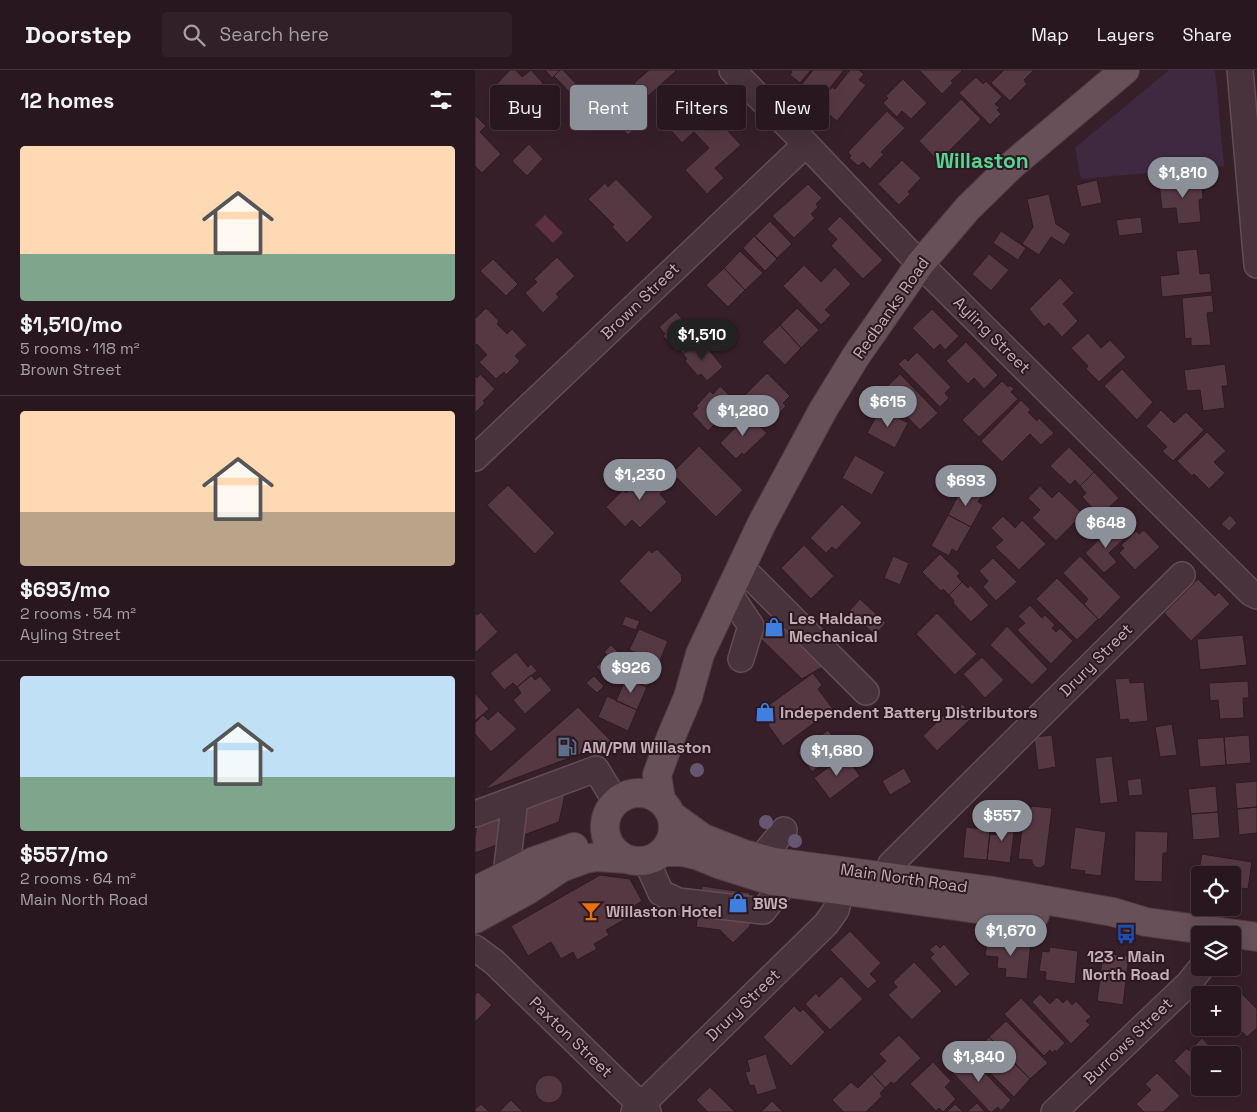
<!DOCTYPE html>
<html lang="en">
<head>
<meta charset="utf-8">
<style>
	:root { --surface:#29171f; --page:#312028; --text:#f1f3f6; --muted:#a59fa4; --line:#45363d; --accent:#8c9099 }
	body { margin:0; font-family:"Space Grotesk",sans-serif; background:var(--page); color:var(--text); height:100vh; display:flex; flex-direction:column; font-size:19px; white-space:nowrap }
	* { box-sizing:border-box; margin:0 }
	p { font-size:16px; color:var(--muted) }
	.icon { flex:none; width:28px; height:28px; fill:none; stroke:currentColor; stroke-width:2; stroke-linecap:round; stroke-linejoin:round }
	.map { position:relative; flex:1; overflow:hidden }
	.side { display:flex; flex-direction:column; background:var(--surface); width:475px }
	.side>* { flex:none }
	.guide { position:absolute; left:15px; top:15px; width:475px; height:45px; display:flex; gap:10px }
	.controls { position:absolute; left:716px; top:796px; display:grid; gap:10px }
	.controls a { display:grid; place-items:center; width:50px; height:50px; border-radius:5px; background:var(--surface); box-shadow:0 5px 20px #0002,0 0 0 1px var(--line); font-size:25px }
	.price { position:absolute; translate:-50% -42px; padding:0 11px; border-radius:18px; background:var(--accent); color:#fff; font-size:16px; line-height:32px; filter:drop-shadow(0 1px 2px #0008) }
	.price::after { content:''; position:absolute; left:50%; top:30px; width:15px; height:11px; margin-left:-8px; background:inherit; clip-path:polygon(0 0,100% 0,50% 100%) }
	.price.active { background:#222; color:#fff }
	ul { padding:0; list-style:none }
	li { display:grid; align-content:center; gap:10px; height:265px; padding:0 20px }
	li+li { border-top:1px solid var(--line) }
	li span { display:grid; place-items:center; height:155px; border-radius:5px; color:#555 }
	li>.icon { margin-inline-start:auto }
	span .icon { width:90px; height:90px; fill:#fffc; stroke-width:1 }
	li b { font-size:21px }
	h2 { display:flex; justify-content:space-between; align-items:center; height:60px; padding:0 20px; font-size:21px }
	.tag { padding:0 18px; border-radius:5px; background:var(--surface); box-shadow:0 5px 20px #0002,0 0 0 1px var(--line); font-size:18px; line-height:45px }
	.tag.active { background:var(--accent); color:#fff }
	header { display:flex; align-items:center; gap:30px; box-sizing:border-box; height:70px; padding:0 25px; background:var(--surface); border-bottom:1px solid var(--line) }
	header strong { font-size:24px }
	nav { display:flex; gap:28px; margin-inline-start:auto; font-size:18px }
	.search { width:350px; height:45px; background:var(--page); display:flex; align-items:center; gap:12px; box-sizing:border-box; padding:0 18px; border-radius:5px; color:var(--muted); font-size:19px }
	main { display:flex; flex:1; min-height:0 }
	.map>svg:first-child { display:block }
	.green { fill:#3f2941 }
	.water { fill:#5e3041 }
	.building { fill:#563843; stroke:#2e1a22 }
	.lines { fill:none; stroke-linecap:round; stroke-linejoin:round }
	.minor-casing { stroke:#634d55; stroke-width:28 }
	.major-casing { stroke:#513c44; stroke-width:30 }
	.minor { stroke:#48323b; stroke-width:25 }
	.major { stroke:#685059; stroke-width:28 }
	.tree { fill:#665670 }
	.labels { text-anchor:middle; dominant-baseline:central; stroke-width:4; stroke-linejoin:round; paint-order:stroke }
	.street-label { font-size:16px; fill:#c5acb5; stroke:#2c1820 }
	.poi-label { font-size:16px; font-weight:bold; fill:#c5acb5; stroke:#2c1820; text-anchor:start }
	.district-label { font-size:21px; font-weight:bold; fill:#56d692; stroke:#2c1820 }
</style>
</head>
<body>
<header>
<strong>Doorstep</strong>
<div class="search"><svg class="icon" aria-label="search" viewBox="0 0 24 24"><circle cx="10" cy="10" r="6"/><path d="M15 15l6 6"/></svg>Search here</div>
<nav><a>Map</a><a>Layers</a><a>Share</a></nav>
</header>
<main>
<section class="side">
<h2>12 homes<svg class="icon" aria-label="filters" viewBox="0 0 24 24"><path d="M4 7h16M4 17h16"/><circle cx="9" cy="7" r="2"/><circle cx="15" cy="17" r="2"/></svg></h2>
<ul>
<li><span style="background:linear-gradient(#ffd9b3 70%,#7fa58c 0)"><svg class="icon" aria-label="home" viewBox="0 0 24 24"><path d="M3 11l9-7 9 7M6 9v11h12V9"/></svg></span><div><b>$1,510/mo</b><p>5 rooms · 118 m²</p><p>Brown Street</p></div></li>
<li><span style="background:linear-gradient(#ffd9b3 65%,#b9a48a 0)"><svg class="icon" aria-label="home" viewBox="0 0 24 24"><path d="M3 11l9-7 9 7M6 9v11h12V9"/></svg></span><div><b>$693/mo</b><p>2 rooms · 54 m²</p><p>Ayling Street</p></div></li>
<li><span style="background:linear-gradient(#bfe0f5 65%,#7fa58c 0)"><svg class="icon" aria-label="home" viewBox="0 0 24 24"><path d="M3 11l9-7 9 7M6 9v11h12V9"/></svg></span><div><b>$557/mo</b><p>2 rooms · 64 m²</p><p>Main North Road</p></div></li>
</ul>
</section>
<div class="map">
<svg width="782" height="1042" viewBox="0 0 782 1042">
	<rect width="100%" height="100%" fill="#371f29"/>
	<path class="green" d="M694,0H740L749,96L606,109L600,78Z"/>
	<path class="water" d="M70,145L88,163L78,173L60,155Z"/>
	<path class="building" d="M35,0H41L47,7L56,0L68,13L56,24L59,28L41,44L18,18Z
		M70,0H83L84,1L77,8Z
		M85,0H88L105,18L98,26L79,6Z
		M174,0H200L201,1L172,27L159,13Z
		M314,0H336L325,13L315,5L317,2Z
		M338,0H369L344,32L333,24L335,21L327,14Z
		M375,0H384L389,4L384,10L391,15L362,51L352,43L354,40L345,33L357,17L360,19Z
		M444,0H486L487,1L476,11L478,13L467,24Z
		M529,0H559L549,10L552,14L535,31L516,13Z
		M501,7L508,14L511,11L527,27L520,34L525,38L522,40L526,44L515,55L484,23Z
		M428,9L452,33L436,49L427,41L422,47L408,33L413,28L411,26Z
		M231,21L246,37L238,45L266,75L240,98L249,108L232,124L210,100L234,78L219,62L207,73L193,57Z
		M140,28L165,54L153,65L128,39Z
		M486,29L506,49L471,84L468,82L461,89L444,71Z
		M412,41L430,58L406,82L409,84L395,99L388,92L383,96L374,88L376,86L373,82Z
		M0,45L11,56L5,62L26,84L7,103L0,96Z
		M54,74L68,89L52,106L37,91Z
		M427,90L446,108L433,122L435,124L424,135L403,114Z
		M141,109L178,147L152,173L137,157L139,155L113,129L130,113L133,117Z
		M727,109L728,129L724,130L726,152L703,154L701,138L687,139L684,112Z
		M622,110L627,133L606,137L601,115Z
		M333,114L347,128L341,134L343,137L336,144L340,148L319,168L297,146Z
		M574,124L581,154L596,164L589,175L576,167L564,185L547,174L558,157L552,129Z
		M365,146L408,190L388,209L356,176L362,169L352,159Z
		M666,147L668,163L644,166L641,150Z
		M295,151L317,174L302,188L280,166Z
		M526,161L551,178L543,190L518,173Z
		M279,166L302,189L290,201L268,178Z
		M722,179L725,204L735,203L737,222L687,227L685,206L704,204L701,181Z
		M265,181L288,203L270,220L249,198Z
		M514,184L534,200L516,221L497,204Z
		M82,187L100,206L81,224L84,227L68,243L50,223L62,212L59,209Z
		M18,189L43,214L31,226L5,201Z
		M329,195L346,212L360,197L376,214L350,240L356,245L346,255L308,216Z
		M249,198L270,220L253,237L231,215Z
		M585,208L599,223L588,234L603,251L587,267L574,253L569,257L554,239Z
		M737,225L739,242L732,243L736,275L716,276V268L710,269L707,228Z
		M11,238L24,251L22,254L32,264L37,259L52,275L40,286L45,291L31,305L29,302L21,309L4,292L12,285L2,274L0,276V246L1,248Z
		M322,238L344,260L326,278L305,255Z
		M457,239L484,266L470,280L465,274L459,280L437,258Z
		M201,242L225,269L208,284L204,279L202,282L188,266L190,264L184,257Z
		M305,255L326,278L310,295L287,272Z
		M613,263L626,278L635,270L651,287L624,312L611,299L613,296L596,278Z
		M225,269L248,297L232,311L226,304L223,306L210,291L212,289L208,284Z
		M491,272L523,305L509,319L499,308L493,314L471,291Z
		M442,282L476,317L470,323L474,328L465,337L423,294L430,288L433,291Z
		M750,294L753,316H747L750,338L728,341L725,320L712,321L709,300Z
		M647,299L678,332L662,350L629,316Z
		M292,303L315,326L308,333L311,336L298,350L294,346L293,348L270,325Z
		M5,304L20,319L8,331L10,333L0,343V306L2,308Z
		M425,304L463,343L445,360L407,321Z
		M527,311L533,317L535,315L539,319L536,322L543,329L504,367L487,350Z
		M245,316L261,332L233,361L217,344L223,338L221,336L235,321L238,324Z
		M546,330L556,340L553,342L562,351L564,348L579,363L566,375L555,364L527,392L506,371Z
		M406,338L433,353L420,378L392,363Z
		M686,340L699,353L711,342L729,360L698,391L687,381L692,377L671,356Z
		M273,345L292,363L269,385L267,383L261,389L245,373Z
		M732,362L751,381L739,392L750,403L734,419L719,404L717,406L702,391Z
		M224,376L268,420L241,447L197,403Z
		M594,377L619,402L605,416L600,410L595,415L575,396Z
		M380,385L410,402L397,425L367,408Z
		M179,399L194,415L185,424L192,432L165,458L157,450L150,457L131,437L148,420L151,423L165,409L167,411Z
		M619,402L644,428L625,446L607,427L611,423L605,416Z
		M33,415L80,463L60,484L12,435Z
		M488,416L507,425L503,432L508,435L496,457L473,445Z
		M565,416L577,428L584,421L608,444L581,471L557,448L565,440L553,428Z
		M367,434L387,453L361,480L357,477L351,483L335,468Z
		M473,445L496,457L482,482L477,479L474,486L456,476Z
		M755,445L762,453L754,461L746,454Z
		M528,446L540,458L547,450L571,474L544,500L520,477L528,470L516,458Z
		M639,455L651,467L634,483L642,492L629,503L610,483Z
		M669,460L685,477L660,500L644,483L649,478L646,475L661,461L664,464Z
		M329,475L359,506L336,529L306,498Z
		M182,479L206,504L207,511L176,543L144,511L174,480L177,483Z
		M465,484L485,503L482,506L487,512L474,525L468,519L466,521L447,502Z
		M418,486L434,493L425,515L409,508Z
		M605,486L646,527L624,550L609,534L613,529L588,503Z
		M518,488L542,512L521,531L508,517L513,511L504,501Z
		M582,508L623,549L602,570L561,529Z
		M723,509L740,526L744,522L755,534L716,571L689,543Z
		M487,512L493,518L495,515L514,535L496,552L478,533L479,531L474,525Z
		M385,529L411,553L400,565L374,541Z
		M555,535L567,548L570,545L580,555L577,558L581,562L585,558L598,571L576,594L542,560L550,553L543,546Z
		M305,541L357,591L327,609L282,565Z
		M6,542L23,562L0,583V543L2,545Z
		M462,543L502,584L480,605L441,564Z
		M150,546L165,551L161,560L147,555Z
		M532,556L573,599L557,615L515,575Z
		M164,559L193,571L184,593L154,580Z
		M768,565L772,595L725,600L722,569Z
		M136,575L147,586L140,593L129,582Z
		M41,582L53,597L56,594L62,601L42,617L38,613L29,620L15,603Z
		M162,583L184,593L172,617L151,608Z
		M507,587L529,610L510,628L488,604Z
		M128,590L138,601L131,608L121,597Z
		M338,603L347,615L343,619L358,639L308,676L293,655L296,652L287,640Z
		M56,605L60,610L65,606L77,620L50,644L38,630L46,623L42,617Z
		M119,606L129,616L122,623L111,613Z
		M151,608L172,617L162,640L141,631Z
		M654,608L655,613L669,612L673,651L654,653L653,649L645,650L640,609Z
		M773,611L774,628H768L769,648L745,649L743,630L735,631L734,613Z
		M0,623L14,639L0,651Z
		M132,626L162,640L153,661L123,647Z
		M487,634L499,646L462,681L448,666L475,639L478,642Z
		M103,637L137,672L9,720Z
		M23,641L42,659L16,682L0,664V653L8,645L13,650Z
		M697,654L702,685L685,687L680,657Z
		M353,660L368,679L337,702L323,683Z
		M577,665L581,697L563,700L559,667Z
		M774,665L776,693L751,695L749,667Z
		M749,667L751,695L725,697L722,669Z
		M370,685L385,706L355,729L339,708Z
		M637,686L643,732L625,734L620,688Z
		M429,698L437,712L415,725L407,711Z
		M666,708L668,725L654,726L652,710Z
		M782,711V737L762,739L760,713Z
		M92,715L84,752L0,783V767L3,747Z
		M741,716L743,742L716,744L713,719Z
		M556,736L577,738L570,795L565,798L560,797L557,793V790L543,789L549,743L555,744Z
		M782,737V763L764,765L762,739Z
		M743,742L745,768L718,770L716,744Z
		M528,747L541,748L535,793L512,790L515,764L526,765Z
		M491,757L515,760L512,790L488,788Z
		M600,757L631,762L626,806L609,804L610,801L595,799Z
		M660,761L693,762L692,783H688L687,812L659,811Z
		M727,784L777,792L773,819L758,817V805H725V812L722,811Z
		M125,805L155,809L167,831L151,841L154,847L131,860L134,865L119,874L122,879L102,890L98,882L86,889L76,872L53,886L36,856Z
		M227,816L275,823L272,842L276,843L275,856L258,873L245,860L221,857Z
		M375,861L406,893L395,904L402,911L393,919L355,880Z
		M527,870L556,873L552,909L530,907L531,899L522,898L523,887L510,886L512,872L526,874Z
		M461,874L465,878L469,874L495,904L481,917L455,888L459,884L454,880Z
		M575,877L603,881L600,914L570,910L571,902L564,901L567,881L574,882Z
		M628,883L654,886L648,935L622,931Z
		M439,892L467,921L437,950L413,925L422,917L418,912Z
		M366,906L388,929L355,960L330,934L341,923L344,927Z
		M3,922L17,935L0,952V925Z
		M765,922L782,939V958L772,967L758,952V929Z
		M565,924L575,934L582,927L588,933L592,929L597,935L601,931L616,947L611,951L615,955L596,974L557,932Z
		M546,928L590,973L581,982L580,980L577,983L575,980L569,986L529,944Z
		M319,936L325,942L328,939L350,962L316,996L288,967Z
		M531,951L573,993L555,1009L514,967Z
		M424,965L446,988L419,1014L416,1012L410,1018L397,1004L411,991L404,984Z
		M514,967L555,1009L539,1027L497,985Z
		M727,968L743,985H725V1018H733L729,1022L699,991L712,978L714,981Z
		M490,982L536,1030L526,1041L523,1037L517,1042H515L473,998Z
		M291,984L302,1019L282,1025L279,1015L275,1016L270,1002L275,1001L272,990Z
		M458,992L476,1011L470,1017L481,1029L468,1042L464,1038L461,1041L435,1014Z
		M682,1003L705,1026L688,1042H669L661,1034L676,1020L670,1014Z
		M397,1004L410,1018L405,1023L407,1026L391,1042H369L357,1030L376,1012L383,1018Z
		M60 1019a14 14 0 1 1 28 0a14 14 0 1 1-28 0Z
		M235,1017L260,1042H233L221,1030Z
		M36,1030L48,1042H24Z
		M297,1031L308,1042H286Z
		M502,1033L510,1042H492Z
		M6,1034L14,1042H0V1039Z
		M480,1034L488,1042H472Z"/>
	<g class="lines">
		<defs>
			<path id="minor" d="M257,0L331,74L445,194L776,523L782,526
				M765,0L782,195
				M0,388L331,74
				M266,497L391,622
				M254,523L276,556L266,589
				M0,744L121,699L141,732
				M286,788L309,760
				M169,791L176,801L186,823L203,831L288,841L310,813
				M31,805L40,729
				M414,806V799L416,794L707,505
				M0,878L19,892L173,1042
				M159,1042L351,854L361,840L366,821
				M579,1042L714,913L726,898"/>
			<path id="major" d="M130 757a34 34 0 1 1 68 0a34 34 0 1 1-68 0Z
				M186,730L182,705L196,667L213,627L225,584L287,453L348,340L381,286L445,194L493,138L537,95L650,0
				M196,745L228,768L269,784L299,792L518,821L638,842L671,852L782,867
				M187,782H208L224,786L246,795L297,811L495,838L560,845
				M0,821L57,792L99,777
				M0,849L53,820L86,798L110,789L122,787L152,789"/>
		</defs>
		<use href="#minor" class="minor-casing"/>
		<use href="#major" class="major-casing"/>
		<use href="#minor" class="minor"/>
		<use href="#major" class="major"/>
	</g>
	<g class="tree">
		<circle cx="222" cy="700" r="7"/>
		<circle cx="291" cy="752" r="7"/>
		<circle cx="320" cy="771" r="7"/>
	</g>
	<defs>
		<symbol id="shop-bare" viewBox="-9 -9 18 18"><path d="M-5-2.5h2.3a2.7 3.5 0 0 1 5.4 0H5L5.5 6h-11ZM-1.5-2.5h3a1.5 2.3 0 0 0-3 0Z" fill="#3f7fe0" stroke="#2c1820" stroke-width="2.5" paint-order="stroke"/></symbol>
		<symbol id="fuel-bare" viewBox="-9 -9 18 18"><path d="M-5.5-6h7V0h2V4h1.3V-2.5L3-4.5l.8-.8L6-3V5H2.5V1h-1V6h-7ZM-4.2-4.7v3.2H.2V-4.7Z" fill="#5c6f8a" stroke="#2c1820" stroke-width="2.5" paint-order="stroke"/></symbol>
		<symbol id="bar-bare" viewBox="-9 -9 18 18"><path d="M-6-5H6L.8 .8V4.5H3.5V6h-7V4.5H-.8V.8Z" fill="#e8710a" stroke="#2c1820" stroke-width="2.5" paint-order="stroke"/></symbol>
		<symbol id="bus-bare" viewBox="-9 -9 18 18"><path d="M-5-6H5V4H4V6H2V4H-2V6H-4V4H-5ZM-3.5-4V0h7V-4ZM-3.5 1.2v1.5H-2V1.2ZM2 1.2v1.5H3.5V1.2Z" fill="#1a4fb4" stroke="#2c1820" stroke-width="2.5" paint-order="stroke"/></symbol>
	</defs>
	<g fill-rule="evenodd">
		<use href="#shop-bare" x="285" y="543" width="28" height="28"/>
		<use href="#shop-bare" x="276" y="628" width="28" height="28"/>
		<use href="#fuel-bare" x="78" y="663" width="28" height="28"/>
		<use href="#shop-bare" x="249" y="819" width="28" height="28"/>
		<use href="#bar-bare" x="102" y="827" width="28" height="28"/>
		<use href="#bus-bare" x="637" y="850" width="28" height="28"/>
	</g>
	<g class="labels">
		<g class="street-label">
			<text transform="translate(165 231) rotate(-44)">Brown Street</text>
			<text transform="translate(416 238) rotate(-55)">Redbanks Road</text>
			<text transform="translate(517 265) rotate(45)">Ayling Street</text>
			<text transform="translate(621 590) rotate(-45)">Drury Street</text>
			<text transform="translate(429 808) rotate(8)">Main North Road</text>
			<text transform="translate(268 935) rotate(-44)">Drury Street</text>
			<text transform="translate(96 967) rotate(44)">Paxton Street</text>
			<text transform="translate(653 971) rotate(-44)">Burrows Street</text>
		</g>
		<g class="poi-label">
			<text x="314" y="548">Les Haldane<tspan x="314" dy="18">Mechanical</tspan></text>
			<text x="305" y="642">Independent Battery Distributors</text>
			<text x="107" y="677">AM/PM Willaston</text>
			<text x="278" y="833">BWS</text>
			<text x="131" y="841">Willaston Hotel</text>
			<text x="651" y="886" text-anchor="middle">123 - Main<tspan x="651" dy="18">North Road</tspan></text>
		</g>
		<g class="district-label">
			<text x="507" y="90">Willaston</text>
		</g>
	</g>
</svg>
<div class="controls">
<a><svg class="icon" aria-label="locate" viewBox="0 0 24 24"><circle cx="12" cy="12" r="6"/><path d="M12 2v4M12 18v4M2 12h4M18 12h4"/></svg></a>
<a><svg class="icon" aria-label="layers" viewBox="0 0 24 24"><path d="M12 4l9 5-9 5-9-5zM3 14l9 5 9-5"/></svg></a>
<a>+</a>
<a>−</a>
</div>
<b class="price" style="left:708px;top:129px">$1,810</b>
<b class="price active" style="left:227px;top:291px">$1,510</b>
<b class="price" style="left:413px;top:358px">$615</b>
<b class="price" style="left:268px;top:367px">$1,280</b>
<b class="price" style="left:165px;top:431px">$1,230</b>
<b class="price" style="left:491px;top:437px">$693</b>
<b class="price" style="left:631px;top:479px">$648</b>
<b class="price" style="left:156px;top:624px">$926</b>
<b class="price" style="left:362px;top:707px">$1,680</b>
<b class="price" style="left:527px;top:772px">$557</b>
<b class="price" style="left:536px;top:887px">$1,670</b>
<b class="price" style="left:504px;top:1013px">$1,840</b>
<div class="guide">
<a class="tag">Buy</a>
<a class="tag active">Rent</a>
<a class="tag">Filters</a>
<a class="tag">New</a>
</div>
</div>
</main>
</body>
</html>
